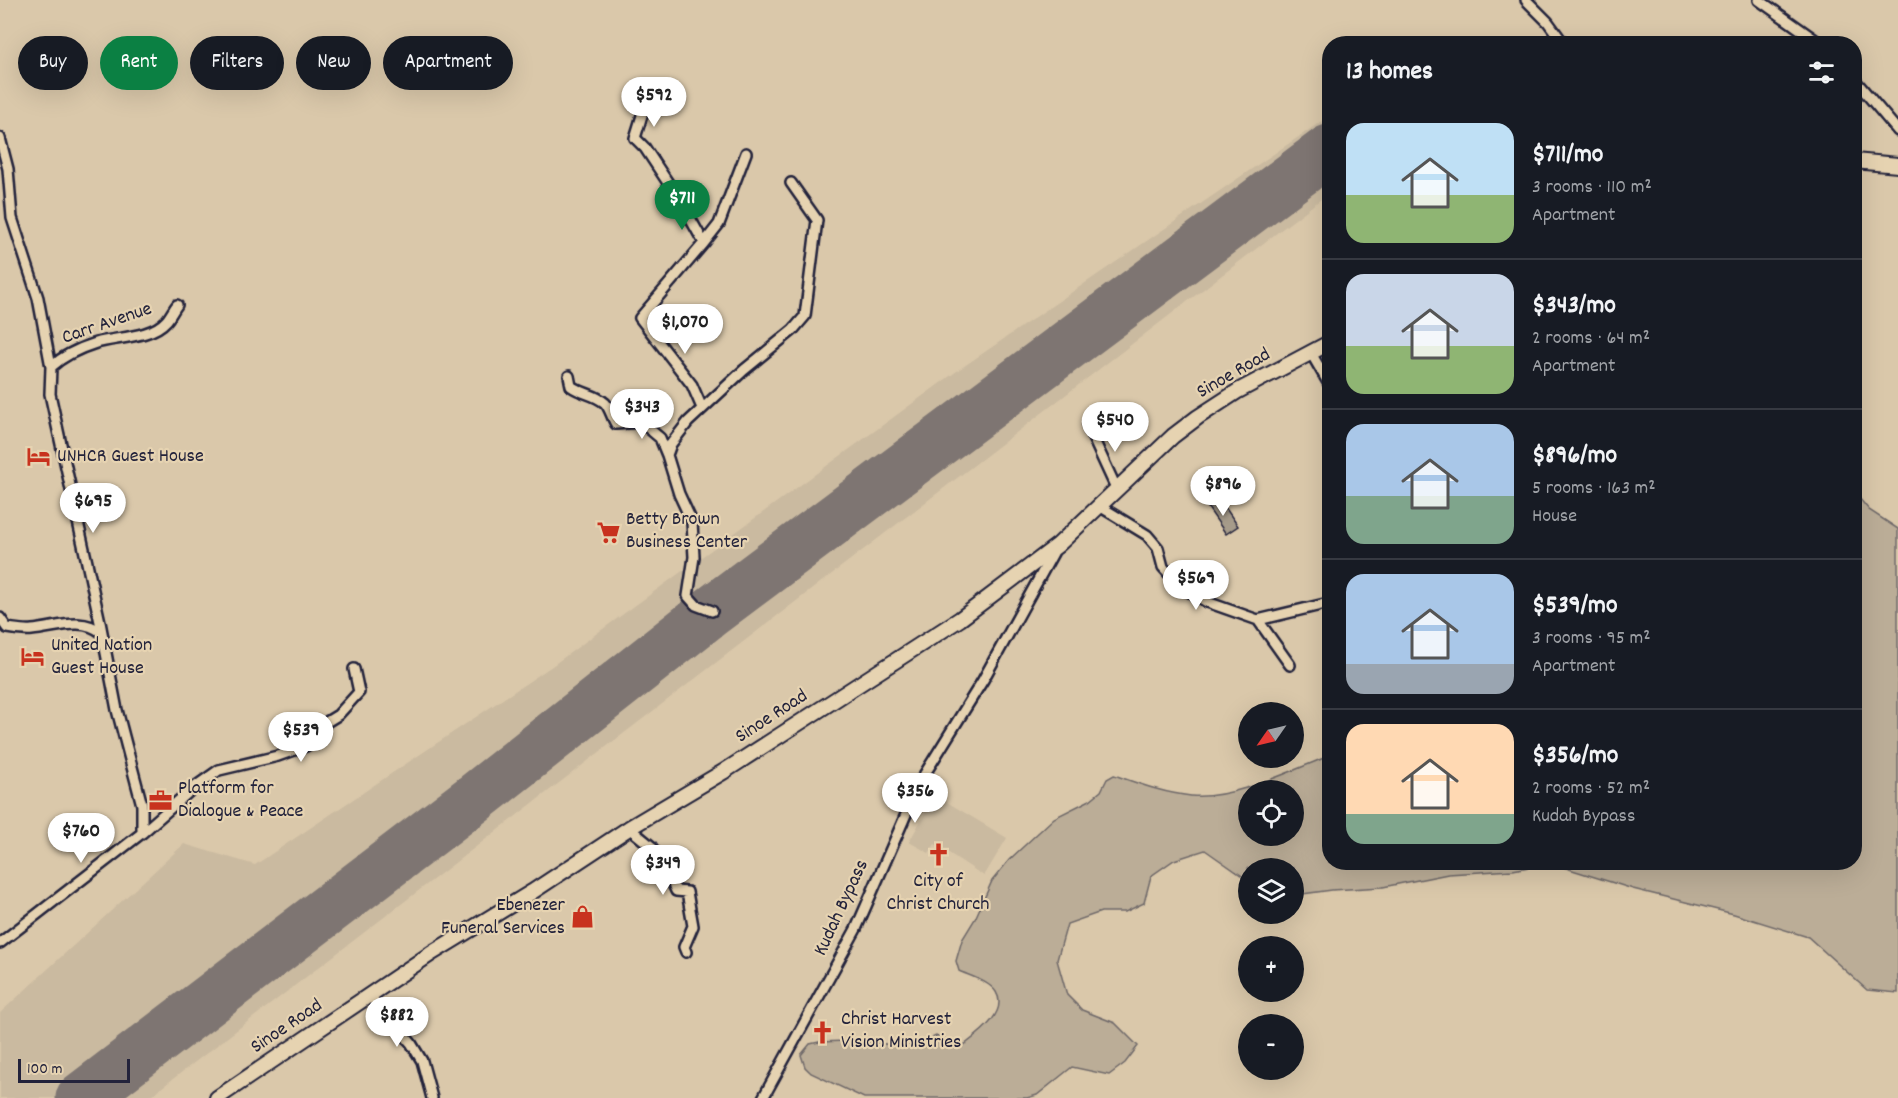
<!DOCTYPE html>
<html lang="en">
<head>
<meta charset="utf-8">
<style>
	:root { --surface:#171b24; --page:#242831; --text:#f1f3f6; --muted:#9ea1a6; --line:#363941; --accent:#0b8043 }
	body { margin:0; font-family:Dekko,sans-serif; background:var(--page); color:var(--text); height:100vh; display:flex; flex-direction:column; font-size:22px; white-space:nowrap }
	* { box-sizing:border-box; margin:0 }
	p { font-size:20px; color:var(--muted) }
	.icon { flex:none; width:33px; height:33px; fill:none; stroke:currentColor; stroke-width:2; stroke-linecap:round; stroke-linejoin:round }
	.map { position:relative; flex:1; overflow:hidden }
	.side { position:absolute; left:1322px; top:36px; width:540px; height:834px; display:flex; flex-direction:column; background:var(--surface); border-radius:24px; box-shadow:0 6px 24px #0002 }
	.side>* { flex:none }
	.banner { position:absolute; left:18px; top:36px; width:570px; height:54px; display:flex; gap:12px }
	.needle { width:39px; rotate:236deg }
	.buttons { position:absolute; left:1238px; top:702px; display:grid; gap:12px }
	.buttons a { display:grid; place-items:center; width:66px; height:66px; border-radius:50%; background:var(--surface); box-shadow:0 6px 24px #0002; font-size:30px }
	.scale { position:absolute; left:18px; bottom:15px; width:112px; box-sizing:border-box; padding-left:6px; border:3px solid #22223b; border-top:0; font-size:16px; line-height:21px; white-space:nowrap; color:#22223b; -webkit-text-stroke:4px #e6d3b1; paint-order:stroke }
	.price { position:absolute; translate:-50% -51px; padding:0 14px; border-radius:21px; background:#fff; color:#222; font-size:20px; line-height:39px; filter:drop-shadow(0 2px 3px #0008) }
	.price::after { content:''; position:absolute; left:50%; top:36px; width:18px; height:14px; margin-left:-9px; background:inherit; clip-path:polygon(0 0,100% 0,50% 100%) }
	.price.on { background:var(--accent); color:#fff }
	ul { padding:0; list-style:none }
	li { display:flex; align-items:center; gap:18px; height:150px; padding:0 24px }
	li+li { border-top:2px solid var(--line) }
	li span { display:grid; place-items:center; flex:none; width:168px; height:120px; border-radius:18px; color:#555 }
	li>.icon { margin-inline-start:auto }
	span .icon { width:72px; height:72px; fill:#fffc; stroke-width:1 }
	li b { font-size:26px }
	h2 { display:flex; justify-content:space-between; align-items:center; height:72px; padding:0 24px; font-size:26px }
	.tag { padding:0 21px; border-radius:27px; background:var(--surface); box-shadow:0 6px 24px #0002; font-size:21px; line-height:54px }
	.tag.on { background:var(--accent); color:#fff }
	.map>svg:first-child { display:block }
	.built { fill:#cabaa0 }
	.green { fill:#bbad97; stroke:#6e6869; stroke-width:1.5; fill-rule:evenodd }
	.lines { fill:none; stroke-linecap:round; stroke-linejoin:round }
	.runway { stroke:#7e7572; stroke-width:51 }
	.building { fill:#a69b8a; stroke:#22223b; stroke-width:1.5 }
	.minor-casing { stroke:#22223b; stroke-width:14 }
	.highway-casing { stroke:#22223b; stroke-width:18 }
	.minor { stroke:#e6d3b1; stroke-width:9 }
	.highway { stroke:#e6d3b1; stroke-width:14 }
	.labels { text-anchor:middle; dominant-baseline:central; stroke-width:4.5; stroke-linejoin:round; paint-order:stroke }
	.street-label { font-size:20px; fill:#22223b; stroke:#e6d3b1 }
	.poi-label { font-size:20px; fill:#22223b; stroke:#e6d3b1; text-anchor:start }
</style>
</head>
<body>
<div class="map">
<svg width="1898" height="1098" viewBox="0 0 1898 1098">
	<rect width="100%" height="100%" fill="#dac8aa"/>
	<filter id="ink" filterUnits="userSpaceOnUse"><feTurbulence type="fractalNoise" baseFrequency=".0167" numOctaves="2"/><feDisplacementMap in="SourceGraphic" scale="12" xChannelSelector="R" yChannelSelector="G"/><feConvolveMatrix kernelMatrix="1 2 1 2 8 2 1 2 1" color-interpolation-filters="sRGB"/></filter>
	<g filter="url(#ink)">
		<path class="built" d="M1329,116V193L148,1098H0V1013L184,844L255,865L552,666L957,371Z
			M935,795L1007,838L984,876L935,844L929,853L909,842Z"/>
		<path class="green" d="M1854,492L1869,510L1898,529V993L1867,990L1808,937L1734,914L1633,889L1550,863L1513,870L1448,874L1383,887L1332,890L1295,895H1293V868H1248V880L1205,850L1174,860L1151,876L1144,903L1125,912H1101L1067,924L1057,960L1067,995L1082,1010L1115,1023L1138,1046L1125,1063L1109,1075L1072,1067L1037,1095L1027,1098H864L811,1073L805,1067L801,1055L810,1044L819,1042L845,1041L912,1046L936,1036L964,1045C977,1035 1009,1013 996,992C989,981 970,976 959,971L956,961L962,940L975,919L992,881L1009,860L1054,818L1090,800L1101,791L1107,779L1114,775C1140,784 1163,793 1191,796C1232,800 1290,771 1329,756V862H1854ZM1248,790H1293V836H1248Z"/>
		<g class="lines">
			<path class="runway" d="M81,1098L476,797L712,611L1329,150"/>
		</g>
		<path class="building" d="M1220,500L1238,526L1226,534L1208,508Z"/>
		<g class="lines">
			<defs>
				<path id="minor" d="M1526,0L1548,22L1564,44
					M1759,0L1821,44
					M1854,79L1898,131
					M644,109L635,138L645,148L682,204L704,243L640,318L692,385L702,408
					M0,138L8,169L12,218L38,298L51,367
					M704,243L719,224L746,153
					M1311,353L1329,384
					M569,376L571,386C582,394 595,394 605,403C610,408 612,418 616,424L641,422L660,438L667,455
					M1088,427L1117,490
					M1101,507L1147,535L1158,548L1163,567L1181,587L1207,602L1258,620L1329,603
					M712,611L696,605L688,596L694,557L692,522L679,494L667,455L671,444L688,422L744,370L793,330L805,316L817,220L791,183
					M0,618L7,628C15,629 24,631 32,630C56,628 82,616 102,633
					M1258,620L1290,665
					M629,828L651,846L667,871L676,891L687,892L693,926L684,947L686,952
					M142,833V805L117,710L100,622L50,394L51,367C63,356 80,348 96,343C117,337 151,338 166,321C170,317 173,310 177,305
					M0,943L142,833L192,789L219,770L278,756L306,746L320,726L338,715L359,692L354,669
					M369,995L411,1043L422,1061L432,1098
					M763,1098L856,929L921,780L983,680L1053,553"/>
				<path id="highway" d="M1854,161L1898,165
					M217,1098L432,953L532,892L629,828L723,772L960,619L1058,545L1173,436L1198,417L1238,391L1329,343"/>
			</defs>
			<use href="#minor" class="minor-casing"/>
			<use href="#highway" class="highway-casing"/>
			<use href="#minor" class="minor"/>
			<use href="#highway" class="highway"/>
		</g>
	</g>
	<defs>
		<symbol id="hotel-bare" viewBox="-9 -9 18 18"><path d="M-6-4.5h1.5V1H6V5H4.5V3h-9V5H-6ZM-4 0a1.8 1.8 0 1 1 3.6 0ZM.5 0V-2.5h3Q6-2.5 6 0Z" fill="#c8321e" stroke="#e6d3b1" stroke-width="2.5" paint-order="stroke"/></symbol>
		<symbol id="supermarket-bare" viewBox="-9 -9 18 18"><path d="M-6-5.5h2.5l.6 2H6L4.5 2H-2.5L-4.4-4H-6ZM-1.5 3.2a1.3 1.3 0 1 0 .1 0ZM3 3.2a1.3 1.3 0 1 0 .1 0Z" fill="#c8321e" stroke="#e6d3b1" stroke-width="2.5" paint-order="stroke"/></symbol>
		<symbol id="office-bare" viewBox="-9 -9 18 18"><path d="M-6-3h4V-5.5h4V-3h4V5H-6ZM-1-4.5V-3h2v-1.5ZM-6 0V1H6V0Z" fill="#c8321e" stroke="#e6d3b1" stroke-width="2.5" paint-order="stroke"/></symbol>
		<symbol id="church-bare" viewBox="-9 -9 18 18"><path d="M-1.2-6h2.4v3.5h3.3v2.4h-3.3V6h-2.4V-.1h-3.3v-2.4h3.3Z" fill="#c8321e" stroke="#e6d3b1" stroke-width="2.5" paint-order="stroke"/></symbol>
		<symbol id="shop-bare" viewBox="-9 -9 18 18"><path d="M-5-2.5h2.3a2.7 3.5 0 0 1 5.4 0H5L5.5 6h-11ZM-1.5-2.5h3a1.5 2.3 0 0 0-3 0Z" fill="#c8321e" stroke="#e6d3b1" stroke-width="2.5" paint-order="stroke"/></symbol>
	</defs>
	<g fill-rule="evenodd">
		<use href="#hotel-bare" x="22" y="440" width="33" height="33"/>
		<use href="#supermarket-bare" x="592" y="516" width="33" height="33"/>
		<use href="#hotel-bare" x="16" y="640" width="33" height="33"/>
		<use href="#office-bare" x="144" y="784" width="33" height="33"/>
		<use href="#church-bare" x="922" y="838" width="33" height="33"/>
		<use href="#shop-bare" x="566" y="900" width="33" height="33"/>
		<use href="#church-bare" x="806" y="1016" width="33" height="33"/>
	</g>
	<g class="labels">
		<g class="street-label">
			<text transform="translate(107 324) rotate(-19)">Carr Avenue</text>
			<text transform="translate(1234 374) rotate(-30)">Sinoe Road</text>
			<text transform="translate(772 717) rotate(-33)">Sinoe Road</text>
			<text transform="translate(842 908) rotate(-65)">Kudah Bypass</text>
			<text transform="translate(287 1027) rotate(-34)">Sinoe Road</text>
		</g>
		<g class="poi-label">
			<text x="57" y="457">UNHCR Guest House</text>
			<text x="626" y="520">Betty Brown<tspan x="626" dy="23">Business Center</tspan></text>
			<text x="51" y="646">United Nation<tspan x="51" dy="23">Guest House</tspan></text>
			<text x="178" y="789">Platform for<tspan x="178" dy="23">Dialogue &amp; Peace</tspan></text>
			<text x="938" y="882" text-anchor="middle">City of<tspan x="938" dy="23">Christ Church</tspan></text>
			<text x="565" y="906" text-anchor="end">Ebenezer<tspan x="565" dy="23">Funeral Services</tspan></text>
			<text x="841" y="1020">Christ Harvest<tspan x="841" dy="23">Vision Ministries</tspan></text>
		</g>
	</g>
</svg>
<div class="buttons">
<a><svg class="needle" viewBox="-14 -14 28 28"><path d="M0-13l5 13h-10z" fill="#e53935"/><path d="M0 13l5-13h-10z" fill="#9ea1a6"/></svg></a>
<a><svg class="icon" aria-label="locate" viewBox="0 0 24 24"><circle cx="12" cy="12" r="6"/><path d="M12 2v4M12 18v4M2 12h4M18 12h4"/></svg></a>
<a><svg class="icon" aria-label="layers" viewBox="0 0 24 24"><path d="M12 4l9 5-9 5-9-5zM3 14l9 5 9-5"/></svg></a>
<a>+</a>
<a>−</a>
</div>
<div class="scale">100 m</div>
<b class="price" style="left:654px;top:128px">$592</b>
<b class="price on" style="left:682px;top:231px">$711</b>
<b class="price" style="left:685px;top:355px">$1,070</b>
<b class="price" style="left:642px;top:440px">$343</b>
<b class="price" style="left:1115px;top:453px">$540</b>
<b class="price" style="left:1223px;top:517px">$896</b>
<b class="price" style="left:93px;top:534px">$695</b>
<b class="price" style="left:1196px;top:611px">$569</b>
<b class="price" style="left:301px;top:763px">$539</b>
<b class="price" style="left:915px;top:824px">$356</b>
<b class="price" style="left:81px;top:864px">$760</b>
<b class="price" style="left:663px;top:896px">$349</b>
<b class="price" style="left:397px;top:1048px">$882</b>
<div class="banner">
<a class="tag">Buy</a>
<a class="tag on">Rent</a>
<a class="tag">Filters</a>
<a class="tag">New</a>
<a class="tag">Apartment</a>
</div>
<section class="side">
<h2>13 homes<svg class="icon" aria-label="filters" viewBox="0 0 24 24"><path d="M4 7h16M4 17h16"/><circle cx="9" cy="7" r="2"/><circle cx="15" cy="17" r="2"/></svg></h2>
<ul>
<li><span style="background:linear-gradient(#bfe0f5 60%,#8fb573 0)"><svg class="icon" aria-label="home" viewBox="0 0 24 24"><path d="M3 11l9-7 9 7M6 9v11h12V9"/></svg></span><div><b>$711/mo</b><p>3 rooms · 110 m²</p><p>Apartment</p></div></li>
<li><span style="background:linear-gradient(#c9d6e8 60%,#8fb573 0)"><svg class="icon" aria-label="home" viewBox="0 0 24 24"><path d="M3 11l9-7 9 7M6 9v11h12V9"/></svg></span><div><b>$343/mo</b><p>2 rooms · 64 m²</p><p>Apartment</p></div></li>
<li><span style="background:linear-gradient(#a9c7e8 60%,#7fa58c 0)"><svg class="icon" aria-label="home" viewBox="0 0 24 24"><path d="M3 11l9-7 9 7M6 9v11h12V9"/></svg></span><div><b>$896/mo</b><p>5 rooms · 163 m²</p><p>House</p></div></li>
<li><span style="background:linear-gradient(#a9c7e8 75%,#9aa5b1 0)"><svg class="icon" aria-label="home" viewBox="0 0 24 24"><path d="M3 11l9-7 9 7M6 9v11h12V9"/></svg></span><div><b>$539/mo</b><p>3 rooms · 95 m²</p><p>Apartment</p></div></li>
<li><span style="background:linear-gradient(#ffd9b3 75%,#7fa58c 0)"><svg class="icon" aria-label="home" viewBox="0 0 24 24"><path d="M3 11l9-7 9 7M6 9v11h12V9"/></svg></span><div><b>$356/mo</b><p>2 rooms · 52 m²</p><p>Kudah Bypass</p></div></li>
</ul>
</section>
</div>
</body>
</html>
